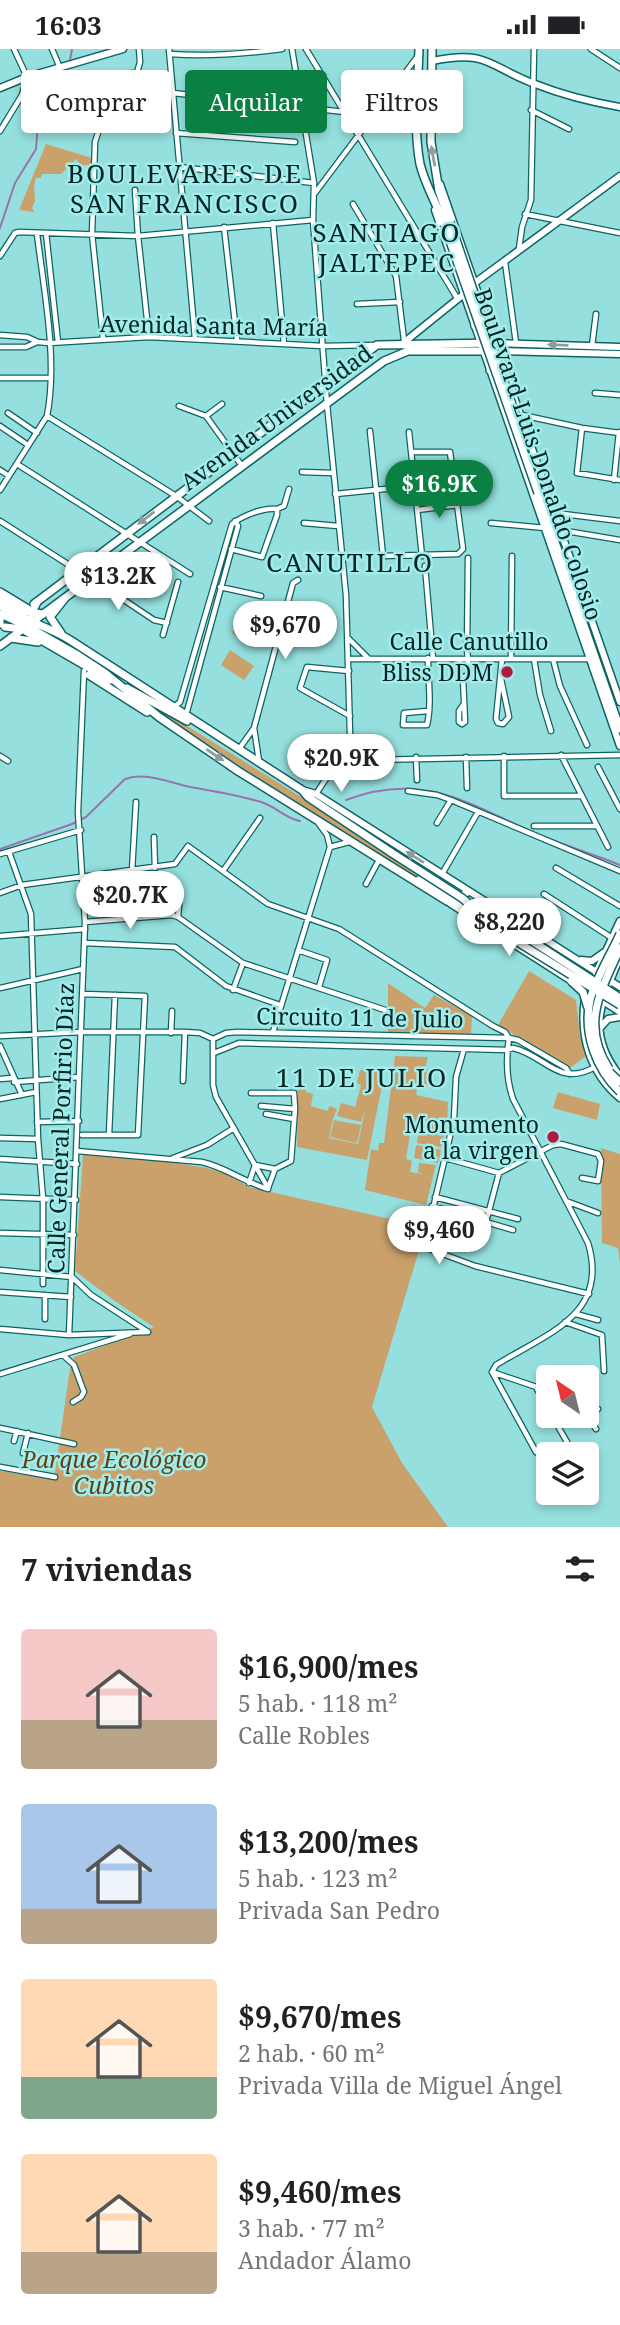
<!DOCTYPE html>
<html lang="es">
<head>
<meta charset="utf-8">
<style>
	:root { --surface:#fff; --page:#f2f2f2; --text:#202124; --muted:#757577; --accent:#0b8043 }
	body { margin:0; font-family:"Noto Serif",serif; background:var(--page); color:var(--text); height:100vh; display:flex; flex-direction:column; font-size:26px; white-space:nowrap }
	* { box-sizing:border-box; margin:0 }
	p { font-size:23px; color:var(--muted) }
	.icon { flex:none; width:38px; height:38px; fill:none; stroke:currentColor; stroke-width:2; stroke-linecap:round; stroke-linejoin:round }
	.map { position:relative; height:1478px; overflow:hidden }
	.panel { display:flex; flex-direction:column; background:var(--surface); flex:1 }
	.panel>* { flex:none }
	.banner { position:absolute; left:21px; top:21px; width:579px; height:63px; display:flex; gap:14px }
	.needle { width:46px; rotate:325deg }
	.fabs { position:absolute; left:536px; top:1316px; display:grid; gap:14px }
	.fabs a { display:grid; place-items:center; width:63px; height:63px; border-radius:7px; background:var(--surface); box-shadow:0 4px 10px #0003; font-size:35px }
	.price { position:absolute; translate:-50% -60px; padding:0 16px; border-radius:24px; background:#fff; color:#222; font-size:23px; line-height:46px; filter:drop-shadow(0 2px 4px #0008) }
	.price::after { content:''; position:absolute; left:50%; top:42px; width:21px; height:16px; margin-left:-10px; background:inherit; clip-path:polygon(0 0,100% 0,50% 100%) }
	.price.current { background:var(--accent); color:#fff }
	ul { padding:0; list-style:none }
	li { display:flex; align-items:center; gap:21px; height:175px; padding:0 21px }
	li span { display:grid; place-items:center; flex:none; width:196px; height:140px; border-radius:7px; color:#555 }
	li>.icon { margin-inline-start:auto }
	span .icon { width:84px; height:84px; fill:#fffc; stroke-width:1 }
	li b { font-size:30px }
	h2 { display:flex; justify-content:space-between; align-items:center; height:84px; padding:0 21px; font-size:30px }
	.tag { padding:0 24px; border-radius:7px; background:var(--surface); box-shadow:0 4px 10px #0003; font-size:24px; line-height:63px }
	.tag.current { background:var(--accent); color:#fff }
	.status { display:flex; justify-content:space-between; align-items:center; height:49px; padding:0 35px; background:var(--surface); direction:ltr }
	.status svg { height:19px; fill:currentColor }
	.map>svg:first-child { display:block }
	.green { fill:#caa16b }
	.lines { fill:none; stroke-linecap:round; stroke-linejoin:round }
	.stream { stroke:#9974ac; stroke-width:2 }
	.minor-casing { stroke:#0d6463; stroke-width:7 }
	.tertiary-casing { stroke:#0d6463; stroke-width:9 }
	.secondary-casing { stroke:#0d6463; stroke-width:10 }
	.primary-casing { stroke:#0d6463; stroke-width:10 }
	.minor { stroke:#fff; stroke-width:4.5 }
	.tertiary { stroke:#fff; stroke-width:6 }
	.secondary { stroke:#fff; stroke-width:7 }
	.primary { stroke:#fff; stroke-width:7 }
	.primary-bridge-casing { stroke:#0d6463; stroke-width:10; stroke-linecap:butt }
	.primary-bridge { stroke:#fff; stroke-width:7 }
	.oneway { fill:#8e9d9d }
	.poi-dot { fill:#ae1a40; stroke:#a2edeb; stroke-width:2.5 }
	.labels { text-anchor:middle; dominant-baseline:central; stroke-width:5; stroke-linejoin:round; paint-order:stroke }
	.street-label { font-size:23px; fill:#052625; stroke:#a2edeb }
	.poi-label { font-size:23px; fill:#052625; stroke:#a2edeb; text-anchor:end }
	.park-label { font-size:23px; font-style:italic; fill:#604214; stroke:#a2edeb }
	.quarter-label { font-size:26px; letter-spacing:2px; fill:#052625; stroke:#a2edeb }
</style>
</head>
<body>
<div class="status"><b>16:03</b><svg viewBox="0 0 49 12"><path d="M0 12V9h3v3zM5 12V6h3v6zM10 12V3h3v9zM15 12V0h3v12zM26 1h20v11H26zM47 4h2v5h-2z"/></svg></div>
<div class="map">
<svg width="620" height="1478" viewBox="0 0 620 1478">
	<rect width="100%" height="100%" fill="#95e0de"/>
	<path class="green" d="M46,95L92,109V116H81L76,110L61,125H42L41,129H36L34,137L35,152L32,159L34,163L19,161Z
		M238,575L260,589L253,599L232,584Z
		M230,601L254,617L244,631L221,616Z
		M142,649L335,769L428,834L413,828L295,754L141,651Z
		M529,922L576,951L580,987L586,1007L570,1019L498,976Z
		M388,934L425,959L434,946L472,967L471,988L388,983Z
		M395,1007L428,1008L425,1019L428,1020L427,1038L418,1036L416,1046L448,1053L447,1081L444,1085L441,1098L417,1094L419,1081L411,1080L406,1110L412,1112L410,1123L424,1125L418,1123L419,1114L436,1116L426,1156L365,1141L371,1100L378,1102L379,1094H384Z
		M360,1021L385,1022L367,1111L297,1098L298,1036L305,1038L306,1043L313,1045L311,1057L327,1062L330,1057L337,1060L333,1070L329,1089L358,1095L365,1060L361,1073L337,1067L341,1054L355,1058L361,1036L357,1034Z
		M558,1043L600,1055L597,1071L553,1059Z
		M334,1071L361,1076L357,1094L330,1088Z
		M416,1096L441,1101L438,1114L414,1109Z
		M601,1099L620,1105V1214L618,1199L602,1194Z
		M83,1105L151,1110L207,1119L231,1126L248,1138L426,1178L372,1358L402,1414L448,1478H0V1422L54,1431L71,1312L73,1313L74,1308L154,1278L116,1253L75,1222Z"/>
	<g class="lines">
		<path class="stream" d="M70,11L72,0
			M0,179L15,134L36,100L38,74L41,68L51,63L59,51L68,22
			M346,751C422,722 467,754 535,784C563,796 592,805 620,816
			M0,800L72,775L86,768L125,730C147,723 168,733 190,738C214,742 237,746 261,753C275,757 285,769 300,772"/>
		<defs>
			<path id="minor" d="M52,0L60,19
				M169,0L195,289
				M292,0L314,134L313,171L327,355L346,546L350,685L348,696L316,745
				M306,0L457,249
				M591,0L620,19
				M170,5C208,8 244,5 282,0
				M98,35L105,62
				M71,42L132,24L172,32
				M173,44L372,66
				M531,61L569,80
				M65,70L93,65L103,66
				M0,82L22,46L27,28L14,0
				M176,84L295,93
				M179,118L314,134
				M135,141L138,187L149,288
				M315,144L417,8
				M353,155L396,227L404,291
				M525,165L620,184
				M273,174L284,295
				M224,178L237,291
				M46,184L58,293
				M519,200L522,178L531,151L534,0
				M0,207L15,184L19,183L138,187L313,171
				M505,213L516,294
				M357,255L400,253
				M0,286L27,288L38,293L49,294L149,288L323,297L375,296
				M103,289L92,185L95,93L105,62L128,43L134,34L140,13L139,0
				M592,297L596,265
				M0,298H26L37,293
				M0,329H49
				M595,344L620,346
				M179,357L206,367L242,417
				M8,364L37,384
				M522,366L582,379L620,384
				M47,367L176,447L209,472
				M206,367L222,355
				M0,377L28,396
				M582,379L577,424L620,431
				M370,382L383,507L458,505L463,500L450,403H412
				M409,383L422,507
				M17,415L190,525
				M0,421L9,427
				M302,423L333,424
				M614,431L619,383
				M0,441L47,367C58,311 44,242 37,185
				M335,445L415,437
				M277,460L284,457L289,440
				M417,461L458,456
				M555,464L620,472
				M0,472L77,521
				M304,474L338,477
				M491,474L545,479
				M560,481L620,491
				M231,500L262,508L277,466V460
				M425,517L433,610
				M91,529L154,571L167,574
				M220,538L261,547
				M163,586L178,533
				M348,589L368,609
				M428,609C428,631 432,655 427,676H403L404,664L428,662
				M349,610H588
				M460,610L458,624L463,629L465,673L462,675
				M511,610L512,507
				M534,610L540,646L551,682
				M553,610L560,637L587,696
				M349,622L307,618L300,639L350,667
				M463,629L469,625L467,600L468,509
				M501,630L509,668L503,675L498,674L496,670L502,610
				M173,659L180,653L232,475C242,467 264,458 277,460
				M186,666L238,477L235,472
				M462,675L459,673V662L463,656
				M254,679L259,712
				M239,700L254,679L293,534L298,531
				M561,706L608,798
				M0,707L8,712
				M504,707V747H582
				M416,708L417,731
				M466,708L467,739
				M368,711L620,706
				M598,718L620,760
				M408,742L437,746L451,751L620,822
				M437,774L451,751
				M534,777H597
				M154,788L155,819
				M330,798L349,793
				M9,803L31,865L38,1090L43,1150V1235
				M0,805L81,781
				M556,819L620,857
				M132,822L136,753
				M223,822L260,769
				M442,825L478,763
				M366,835L379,811
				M0,844L22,836L175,815L188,797L268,855L339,880L493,977L505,983L509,989
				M544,845L612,889
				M178,868L180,845
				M85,873L172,866L178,868L243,914L385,961
				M0,887L85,880
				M85,894L175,898L226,937L280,956
				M298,901L327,911L319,938
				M0,939L83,920
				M233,941L243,914
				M273,983L330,798L327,786L319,775
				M171,984L172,962
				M0,987L82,983H185L200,984L213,990
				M213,990L226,984L237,983L509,989L518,991L566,1019L570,1025
				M213,990V1036L216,1048L268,1139
				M0,997L22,1046
				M464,1000L456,1028L454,1070L424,1198L475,1217L589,1245
				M214,1004L239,994L507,1001L513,999C545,1006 558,1039 595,1018
				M0,1030L12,1029
				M183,1032L185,983
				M14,1033L79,1028
				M251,1044H294L295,1060L291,1112L275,1120L268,1139
				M0,1050L36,1043
				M261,1057L295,1060
				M266,1065L294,1070
				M37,1073L79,1072
				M82,1086H138L145,947L83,945
				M109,1086L115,946
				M0,1089L38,1090
				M77,1102L202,1113C227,1119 244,1133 268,1140
				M173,1109L207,1096L234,1079
				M445,1109L499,1124L553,1096L561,1095L598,1105L601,1112L598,1132L582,1129
				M0,1110L77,1115
				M249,1134L255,1116L275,1120
				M0,1148L76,1151
				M435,1148L518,1170
				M566,1152L598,1164
				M432,1157L513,1181
				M486,1173L499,1124
				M0,1184L74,1186
				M0,1221L72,1228L91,1246L148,1283
				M0,1243L71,1248
				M576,1265L598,1271
				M45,1270V1246
				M565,1273L602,1286L604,1322
				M0,1280L69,1286L147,1283
				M69,1286L85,873L78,763L84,622
				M63,1306L74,1316L84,1343L81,1348L73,1353
				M492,1323L496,1316C546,1285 610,1266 588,1194L513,1050C506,1030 506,1009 509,989
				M492,1323L536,1403
				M492,1323L548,1342
				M0,1325L130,1285
				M537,1340L548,1359
				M586,1355L598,1360
				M586,1365L596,1380
				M552,1367L567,1393
				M0,1379L74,1395
				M14,1392L17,1382
				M23,1404L28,1384
				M0,1418L55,1428"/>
			<path id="tertiary" d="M432,12C488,0 489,18 535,35C563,46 591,53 620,58
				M0,39L27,28L123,0
				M440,135L620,653
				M435,161L620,697
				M476,233L620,127
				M496,294L620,298
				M402,295L464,245
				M499,302L620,305
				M302,741L316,745L620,938
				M451,855L620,963
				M620,908C601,953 585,984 620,1027
				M581,911L592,912L606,902
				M596,924L620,872
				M585,950C579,988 591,1025 620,1049
				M599,980L608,970L620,968"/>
			<path id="secondary" d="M34,555L377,296L496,294
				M0,597L384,312L408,302H499"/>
			<path id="primary" d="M419,0C418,37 413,78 420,115C425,136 437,155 444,175
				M432,0L431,93L439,142L450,173
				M475,277L480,281H485L489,272
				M490,321L492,316L497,313L505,317
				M538,444L620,680
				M0,543L28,560
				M0,549L20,562L43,565
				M0,557C22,571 47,577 70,591L302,741L308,748L392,804
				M0,565L27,577L76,605L105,624L159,668L238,722L447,852L470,861
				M31,566L37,553
				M0,571V575
				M5,578L22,580L110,631
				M61,584L50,568L65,549
				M11,589L38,593
				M89,626L147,663
				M127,639L187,672
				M419,831L459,850L467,843"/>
		</defs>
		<use href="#minor" class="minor-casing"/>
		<use href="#tertiary" class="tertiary-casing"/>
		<use href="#secondary" class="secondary-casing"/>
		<use href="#primary" class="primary-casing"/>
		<use href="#minor" class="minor"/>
		<use href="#tertiary" class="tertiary"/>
		<use href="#secondary" class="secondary"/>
		<use href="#primary" class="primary"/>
		<defs>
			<path id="primary-bridge" d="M450,173L521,382
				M444,175L538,444
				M392,804L462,849L503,884L620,956
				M484,867L518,883L620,949
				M620,885C611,905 595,931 590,951C583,985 596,1020 620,1043
				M571,932L583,943L588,959
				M605,1019L620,1033
				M609,1020C580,975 601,942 620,899"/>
		</defs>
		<use href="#primary-bridge" class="primary-bridge-casing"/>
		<use href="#primary-bridge" class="primary-bridge"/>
	</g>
	<defs><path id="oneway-solid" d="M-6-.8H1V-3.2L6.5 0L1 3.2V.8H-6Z" transform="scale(1.75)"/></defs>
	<g class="oneway">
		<use href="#oneway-solid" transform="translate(433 107) rotate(-100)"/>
		<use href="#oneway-solid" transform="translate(558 296) rotate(-178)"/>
		<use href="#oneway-solid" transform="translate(146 469) rotate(143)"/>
		<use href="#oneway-solid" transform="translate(215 706) rotate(34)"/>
		<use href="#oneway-solid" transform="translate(415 808) rotate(-148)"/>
	</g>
	<g class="poi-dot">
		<circle cx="507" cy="623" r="7"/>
		<circle cx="553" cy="1088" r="7"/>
	</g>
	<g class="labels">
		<g class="street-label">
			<text transform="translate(214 276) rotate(1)">Avenida Santa María</text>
			<text transform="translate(276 368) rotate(-36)">Avenida Universidad</text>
			<text transform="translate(539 405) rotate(71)">Boulevard Luis Donaldo Colosio</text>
			<text x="469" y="592">Calle Canutillo</text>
			<text transform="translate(360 968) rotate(1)">Circuito 11 de Julio</text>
			<text transform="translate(60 1079) rotate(-88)">Calle General Porfirio Díaz</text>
		</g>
		<g class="poi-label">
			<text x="493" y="623">Bliss DDM</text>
			<text x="539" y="1075">Monumento<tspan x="539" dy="26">a la virgen</tspan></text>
		</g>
		<g class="park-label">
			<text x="114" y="1410">Parque Ecológico<tspan x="114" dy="26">Cubitos</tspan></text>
		</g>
		<g class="quarter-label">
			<text x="185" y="124">BOULEVARES DE<tspan x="185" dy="30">SAN FRANCISCO</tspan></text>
			<text x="387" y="183">SANTIAGO<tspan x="387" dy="30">JALTEPEC</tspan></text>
			<text x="350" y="513">CANUTILLO</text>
			<text x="362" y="1028">11 DE JULIO</text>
		</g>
	</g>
</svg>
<div class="fabs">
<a><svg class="needle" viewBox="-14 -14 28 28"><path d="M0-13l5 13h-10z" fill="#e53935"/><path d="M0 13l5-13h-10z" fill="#757577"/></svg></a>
<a><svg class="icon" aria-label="layers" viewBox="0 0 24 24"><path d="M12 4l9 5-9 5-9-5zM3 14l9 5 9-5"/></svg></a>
</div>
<b class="price current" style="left:439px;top:471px">$16.9K</b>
<b class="price" style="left:118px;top:563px">$13.2K</b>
<b class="price" style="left:285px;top:612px">$9,670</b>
<b class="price" style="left:341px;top:745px">$20.9K</b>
<b class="price" style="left:130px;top:882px">$20.7K</b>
<b class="price" style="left:509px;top:909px">$8,220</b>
<b class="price" style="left:439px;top:1217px">$9,460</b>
<div class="banner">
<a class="tag">Comprar</a>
<a class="tag current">Alquilar</a>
<a class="tag">Filtros</a>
</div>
</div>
<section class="panel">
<h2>7 viviendas<svg class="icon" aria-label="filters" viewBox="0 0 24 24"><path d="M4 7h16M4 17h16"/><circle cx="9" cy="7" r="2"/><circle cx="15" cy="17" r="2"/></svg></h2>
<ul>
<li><span style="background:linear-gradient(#f6c9c9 65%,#b9a48a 0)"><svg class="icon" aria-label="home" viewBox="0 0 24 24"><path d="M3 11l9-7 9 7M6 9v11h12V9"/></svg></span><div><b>$16,900/mes</b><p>5 hab. · 118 m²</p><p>Calle Robles</p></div></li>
<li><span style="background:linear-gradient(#a9c7e8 75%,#b9a48a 0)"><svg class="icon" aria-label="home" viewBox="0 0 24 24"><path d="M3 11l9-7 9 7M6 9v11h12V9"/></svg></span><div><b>$13,200/mes</b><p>5 hab. · 123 m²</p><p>Privada San Pedro</p></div></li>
<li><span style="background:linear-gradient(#ffd9b3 70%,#7fa58c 0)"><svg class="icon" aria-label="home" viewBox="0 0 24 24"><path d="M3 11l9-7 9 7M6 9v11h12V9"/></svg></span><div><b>$9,670/mes</b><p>2 hab. · 60 m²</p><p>Privada Villa de Miguel Ángel</p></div></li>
<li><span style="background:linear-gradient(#ffd9b3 70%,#b9a48a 0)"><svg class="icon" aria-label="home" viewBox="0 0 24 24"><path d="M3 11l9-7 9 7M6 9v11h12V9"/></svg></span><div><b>$9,460/mes</b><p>3 hab. · 77 m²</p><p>Andador Álamo</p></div></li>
</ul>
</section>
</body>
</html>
